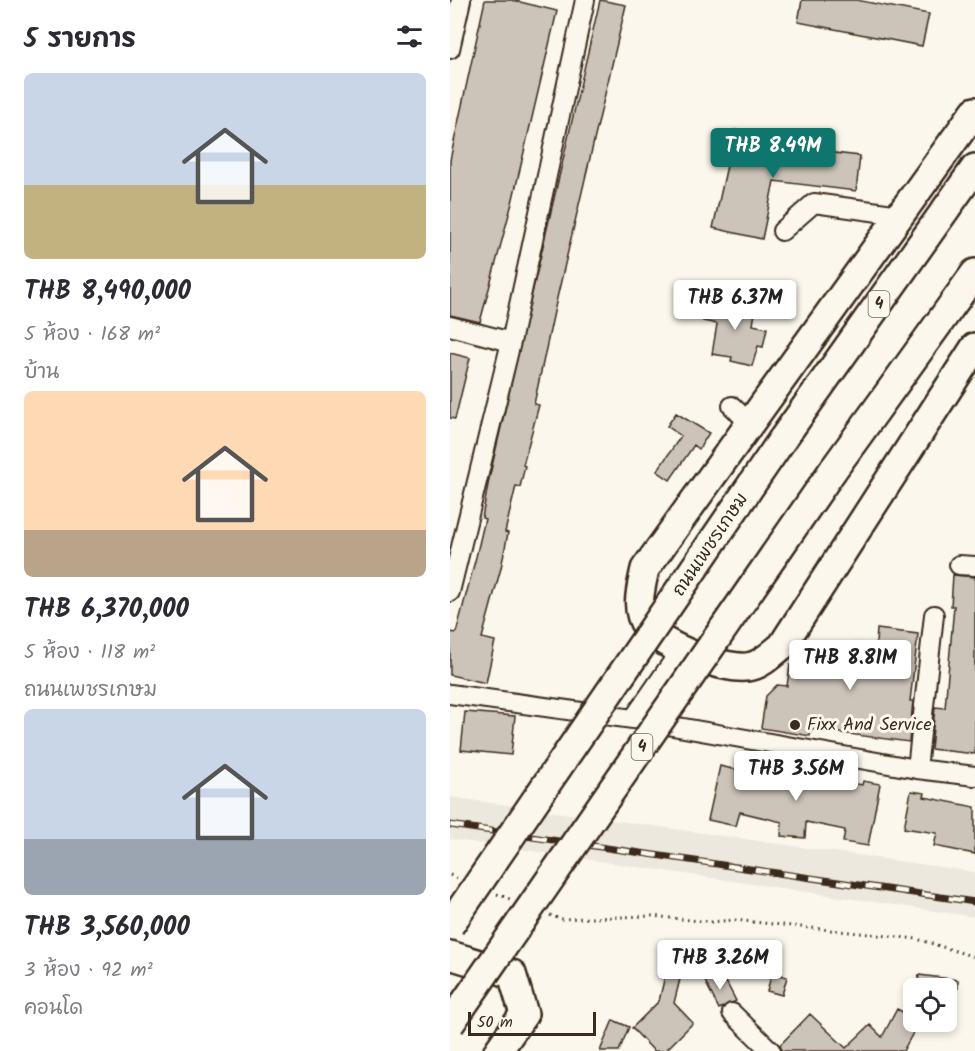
<!DOCTYPE html>
<html lang="th">
<head>
<meta charset="utf-8">
<style>
	:root { --surface:#fff; --page:#f2f2f3; --text:#2b2b33; --muted:#7c7c81; --accent:#0f766e }
	body { margin:0; font-family:Kalam,"Playpen Sans Thai",sans-serif; background:var(--page); color:var(--text); height:100vh; display:flex; flex-direction:column; font-size:22px; white-space:nowrap }
	* { box-sizing:border-box; margin:0 }
	p { font-size:20px; color:var(--muted) }
	.icon { flex:none; width:33px; height:33px; fill:none; stroke:currentColor; stroke-width:2; stroke-linecap:round; stroke-linejoin:round }
	.map { position:relative; flex:1; overflow:hidden }
	.sheet { display:flex; flex-direction:column; background:var(--surface); width:450px }
	.sheet>* { flex:none }
	.buttons { position:absolute; left:453px; top:978px; display:grid; gap:12px }
	.buttons a { display:grid; place-items:center; width:54px; height:54px; border-radius:9px; background:var(--surface); box-shadow:0 3px 9px #0003; font-size:30px }
	.scale { position:absolute; left:18px; bottom:15px; width:128px; box-sizing:border-box; padding-left:6px; border:3px solid #3b2a1e; border-top:0; font-size:16px; line-height:21px; white-space:nowrap; color:#3b2a1e; -webkit-text-stroke:4px #fbf7ec; paint-order:stroke }
	.price { position:absolute; translate:-50% -51px; padding:0 14px; border-radius:6px; background:#fff; color:#222; font-size:20px; line-height:39px; filter:drop-shadow(0 2px 3px #0008) }
	.price::after { content:''; position:absolute; left:50%; top:36px; width:18px; height:14px; margin-left:-9px; background:inherit; clip-path:polygon(0 0,100% 0,50% 100%) }
	.price.current { background:var(--accent); color:#fff }
	ul { padding:0; list-style:none }
	li { display:grid; align-content:center; gap:12px; height:318px; padding:0 24px }
	li span { display:grid; place-items:center; height:186px; border-radius:9px; color:#555 }
	li>.icon { margin-inline-start:auto }
	span .icon { width:108px; height:108px; fill:#fffc; stroke-width:1 }
	li b { font-size:26px }
	h2 { display:flex; justify-content:space-between; align-items:center; height:72px; padding:0 24px; font-size:26px }
	main { display:flex; flex:1; min-height:0 }
	.map>svg:first-child { display:block }
	.built { fill:#ede8dd }
	.building { fill:#ccc4b9; stroke:#3b2a1e; stroke-width:1.5 }
	.lines { fill:none; stroke-linecap:round; stroke-linejoin:round }
	.minor-casing { stroke:#3b2a1e; stroke-width:22 }
	.highway-casing { stroke:#3b2a1e; stroke-width:32 }
	.path { stroke:#3b2a1e; stroke-width:3; stroke-dasharray:1.5 4.5; stroke-linecap:butt }
	.minor { stroke:#fbf7ec; stroke-width:18 }
	.highway { stroke:#fbf7ec; stroke-width:27 }
	.rail-casing { stroke:#3b2a1e; stroke-width:7 }
	.rail { stroke:#fbf7ec; stroke-width:4.5; stroke-dasharray:14; stroke-linecap:butt }
	.highway-bridge-casing { stroke:#3b2a1e; stroke-width:32; stroke-linecap:butt }
	.highway-bridge { stroke:#fbf7ec; stroke-width:27 }
	.poi-dot { fill:#3b2a1e; stroke:#fbf7ec; stroke-width:2 }
	.labels { text-anchor:middle; dominant-baseline:central; stroke-width:6; stroke-linejoin:round; paint-order:stroke }
	.shield { fill:#fbf7ec; stroke:#75685c; stroke-width:1.5 }
	.shield-label { font-size:16px; font-weight:bold; fill:#3b2a1e }
	.street-label { font-size:18px; fill:#3b2a1e; stroke:#fbf7ec }
	.poi-label { font-size:18px; fill:#3b2a1e; stroke:#fbf7ec; text-anchor:start }
</style>
</head>
<body>
<main>
<section class="sheet">
<h2>5 รายการ<svg class="icon" aria-label="filters" viewBox="0 0 24 24"><path d="M4 7h16M4 17h16"/><circle cx="9" cy="7" r="2"/><circle cx="15" cy="17" r="2"/></svg></h2>
<ul>
<li><span style="background:linear-gradient(#c9d6e8 60%,#c2b280 0)"><svg class="icon" aria-label="home" viewBox="0 0 24 24"><path d="M3 11l9-7 9 7M6 9v11h12V9"/></svg></span><div><b>THB 8,490,000</b><p>5 ห้อง · 168 m²</p><p>บ้าน</p></div></li>
<li><span style="background:linear-gradient(#ffd9b3 75%,#b9a48a 0)"><svg class="icon" aria-label="home" viewBox="0 0 24 24"><path d="M3 11l9-7 9 7M6 9v11h12V9"/></svg></span><div><b>THB 6,370,000</b><p>5 ห้อง · 118 m²</p><p>ถนนเพชรเกษม</p></div></li>
<li><span style="background:linear-gradient(#c9d6e8 70%,#9aa5b1 0)"><svg class="icon" aria-label="home" viewBox="0 0 24 24"><path d="M3 11l9-7 9 7M6 9v11h12V9"/></svg></span><div><b>THB 3,560,000</b><p>3 ห้อง · 92 m²</p><p>คอนโด</p></div></li>
</ul>
</section>
<div class="map">
<svg width="525" height="1051" viewBox="0 0 525 1051">
	<rect width="100%" height="100%" fill="#fbf7ec"/>
	<filter id="ink" filterUnits="userSpaceOnUse"><feTurbulence type="fractalNoise" baseFrequency=".0167" numOctaves="2"/><feDisplacementMap in="SourceGraphic" scale="12" xChannelSelector="R" yChannelSelector="G"/><feConvolveMatrix kernelMatrix="1 2 1 2 8 2 1 2 1" color-interpolation-filters="sRGB"/></filter>
	<g filter="url(#ink)">
		<path class="built" d="M0,797L525,872V917L0,839Z"/>
		<path class="building" d="M35,0H62L107,11L62,203L30,322L0,315V160Z
			M150,0L176,5L107,298L84,404L89,405L73,465L75,466L70,487L66,486L55,532L58,533L51,568L32,638L45,641L36,683L0,675V632L6,633L26,557L35,519L32,518L39,479Z
			M352,0H406L479,14L472,46L348,22Z
			M285,130L333,140L332,147L410,156L406,191L324,181L312,239L263,228Z
			M257,300L306,307L303,325L317,328L313,347L308,346L302,366L281,361L282,357L262,354L267,324L253,321Z
			M0,353L20,358L5,419L0,418Z
			M226,413L259,433L249,449L244,445L220,480L207,471L231,436L217,426Z
			M503,575L525,577V754L481,749L485,707L495,708L504,606H501Z
			M427,629L468,634L460,701H463L459,742L361,729L360,736L311,728L316,696L327,685L337,686L340,665L351,662L373,666V643L426,644Z
			M15,712L65,716L61,755L11,750Z
			M270,766L300,773L301,769L343,778V775L366,776L412,785L413,781L430,784L418,846L393,842L395,830L356,822L355,838L331,836L332,822L290,812L286,826L258,820Z
			M461,791L475,793L474,797L525,807V854L484,846L487,833L454,828Z
			M271,972L286,1001L269,1009L255,981Z
			M322,973L337,977L332,995L317,991Z
			M469,975L508,980V988H467Z
			M215,976L230,979L224,1003L243,1023L215,1051H204L182,1028L209,1001Z
			M447,1009L464,1018V1022H469L453,1051H332L330,1045L360,1014L396,1048L420,1025L432,1037Z
			M163,1020L179,1027L169,1051H150Z"/>
		<g class="lines">
			<defs>
				<path id="minor" d="M0,49L11,0
					M332,231L364,203L450,215
					M0,326L61,342
					M282,406L300,424
					M509,565L525,566
					M0,592L61,342L135,0
					M0,694L183,719L467,769L525,776
					M183,719L230,651
					M467,769L484,615
					M282,1013L321,1051"/>
				<path id="highway" d="M525,111L195,569C191,588 184,610 197,627C211,646 279,673 302,666C312,664 324,652 332,646L525,347
					M332,440L525,168
					M383,470L525,273
					M0,955L62,974L74,1014L48,1051"/>
			</defs>
			<use href="#minor" class="minor-casing"/>
			<use href="#highway" class="highway-casing"/>
			<path class="path" d="M0,875L7,878
				M47,894L60,899
				M100,915L110,919L202,916L260,922L284,920L467,939L525,957"/>
			<use href="#minor" class="minor"/>
			<use href="#highway" class="highway"/>
			<defs>
				<path id="rail" d="M0,825L525,902"/>
			</defs>
			<use href="#rail" class="rail-casing"/>
			<use href="#rail" class="rail"/>
			<defs>
				<path id="highway-bridge" d="M0,925L332,440
					M0,1024L383,470"/>
			</defs>
			<use href="#highway-bridge" class="highway-bridge-casing"/>
			<use href="#highway-bridge" class="highway-bridge"/>
		</g>
	</g>
	<circle class="poi-dot" cx="345" cy="725" r="6"/>
	<g class="labels">
		<g class="shield">
			<rect x="418.5" y="291" width="21" height="26" rx="4.5"/>
			<rect x="181.5" y="734" width="21" height="26" rx="4.5"/>
		</g>
		<g class="shield-label">
			<text x="429" y="304">4</text>
			<text x="192" y="747">4</text>
		</g>
		<g class="street-label">
			<text transform="translate(261 545) rotate(-56)">ถนนเพชรเกษม</text>
		</g>
		<g class="poi-label">
			<text x="357" y="725">Fixx And Service</text>
		</g>
	</g>
</svg>
<div class="buttons">
<a><svg class="icon" aria-label="locate" viewBox="0 0 24 24"><circle cx="12" cy="12" r="6"/><path d="M12 2v4M12 18v4M2 12h4M18 12h4"/></svg></a>
</div>
<div class="scale">50 m</div>
<b class="price current" style="left:323px;top:179px">THB 8.49M</b>
<b class="price" style="left:285px;top:331px">THB 6.37M</b>
<b class="price" style="left:400px;top:691px">THB 8.81M</b>
<b class="price" style="left:346px;top:802px">THB 3.56M</b>
<b class="price" style="left:270px;top:991px">THB 3.26M</b>
</div>
</main>
</body>
</html>
